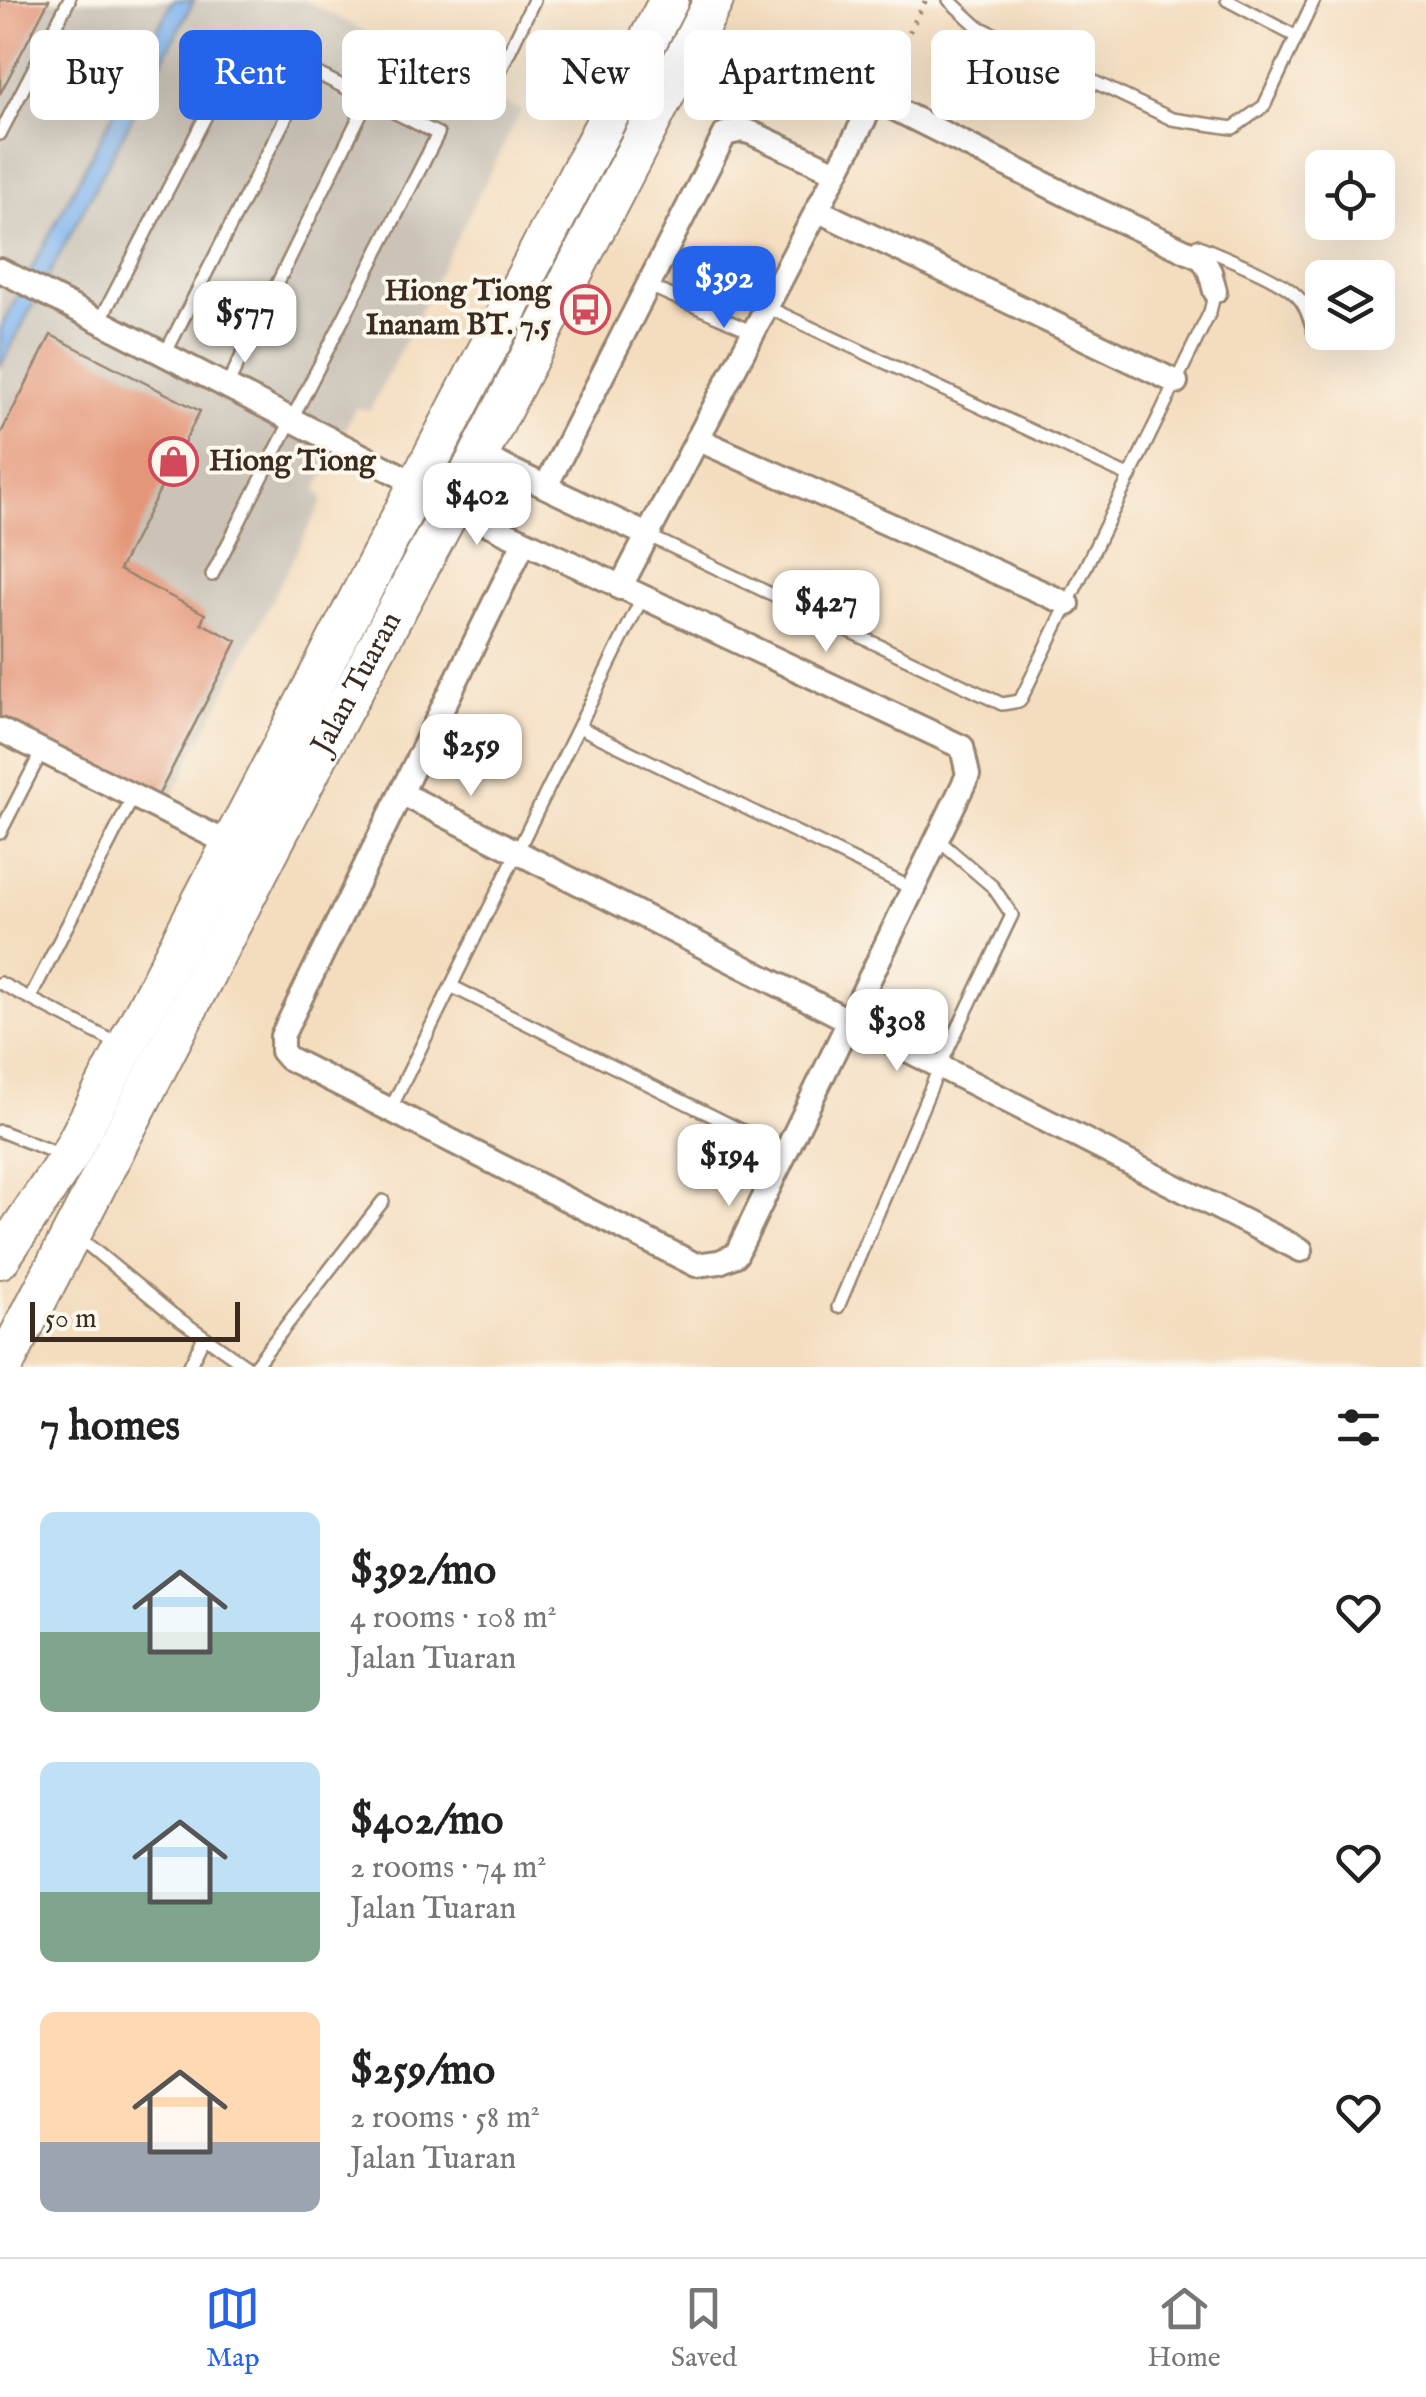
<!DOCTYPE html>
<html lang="en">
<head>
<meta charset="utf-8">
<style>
	:root { --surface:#fff; --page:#f2f2f2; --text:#222; --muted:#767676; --line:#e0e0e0; --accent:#2563eb }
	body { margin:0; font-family:"IM FELL English",serif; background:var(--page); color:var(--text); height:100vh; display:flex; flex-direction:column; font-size:38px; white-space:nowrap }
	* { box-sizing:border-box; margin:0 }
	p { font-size:32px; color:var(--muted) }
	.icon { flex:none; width:55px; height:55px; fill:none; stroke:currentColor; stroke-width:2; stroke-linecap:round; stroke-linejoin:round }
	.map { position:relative; height:1367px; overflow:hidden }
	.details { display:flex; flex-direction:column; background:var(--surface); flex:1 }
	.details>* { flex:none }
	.banner { position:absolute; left:30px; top:30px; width:1368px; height:90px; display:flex; gap:20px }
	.controls { position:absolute; left:1305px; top:150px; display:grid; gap:20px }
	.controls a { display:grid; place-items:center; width:90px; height:90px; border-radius:15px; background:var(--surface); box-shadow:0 10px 40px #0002; font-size:50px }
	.scale { position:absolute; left:30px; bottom:25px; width:210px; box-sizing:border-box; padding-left:10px; border:5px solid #3b2a1e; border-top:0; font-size:28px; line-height:35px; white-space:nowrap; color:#3b2a1e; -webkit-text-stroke:8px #fbf7ec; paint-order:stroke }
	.price { position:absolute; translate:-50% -85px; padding:0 22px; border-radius:20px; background:#fff; color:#222; font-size:32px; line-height:65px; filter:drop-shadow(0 2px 5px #0008) }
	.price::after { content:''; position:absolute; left:50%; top:60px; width:30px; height:22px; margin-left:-15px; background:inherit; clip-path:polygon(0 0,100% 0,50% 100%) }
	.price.selected { background:var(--accent); color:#fff }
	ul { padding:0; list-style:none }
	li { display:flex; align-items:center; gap:30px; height:250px; padding:0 40px }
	li span { display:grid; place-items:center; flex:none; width:280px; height:200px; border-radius:15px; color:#555 }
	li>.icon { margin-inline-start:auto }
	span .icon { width:120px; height:120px; fill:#fffc; stroke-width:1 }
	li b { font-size:42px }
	h2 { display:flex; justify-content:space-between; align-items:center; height:120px; padding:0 40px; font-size:42px }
	.chip { padding:0 35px; border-radius:15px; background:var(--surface); box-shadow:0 10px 40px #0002; font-size:35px; line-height:90px }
	.chip.selected { background:var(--accent); color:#fff }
	.tabs { display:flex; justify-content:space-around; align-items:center; height:140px; border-top:2px solid var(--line); background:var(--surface); font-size:28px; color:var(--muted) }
	.tabs a { display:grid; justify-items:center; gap:5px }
	.tabs .selected { color:var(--accent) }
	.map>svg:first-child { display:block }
	.industrial { fill:#cbc3b8 }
	.water { fill:#81b6ef; stroke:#5e7086; stroke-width:2.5 }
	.building { fill:#e49678 }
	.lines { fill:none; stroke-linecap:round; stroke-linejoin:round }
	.lane-casing { stroke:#98846e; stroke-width:16 }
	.street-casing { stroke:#98846e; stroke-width:28 }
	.primary-casing { stroke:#98846e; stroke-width:42 }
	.path { stroke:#98846e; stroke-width:5; stroke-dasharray:2.5 8; stroke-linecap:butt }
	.lane { stroke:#fff; stroke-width:11 }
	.street { stroke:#fff; stroke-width:22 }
	.primary { stroke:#fff; stroke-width:38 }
	.labels { text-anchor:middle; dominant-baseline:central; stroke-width:8; stroke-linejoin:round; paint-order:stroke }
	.poi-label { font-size:30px; font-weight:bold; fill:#3b2a1e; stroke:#fbf7ec; text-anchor:end }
	.street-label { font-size:30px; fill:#3b2a1e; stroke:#fbf7ec }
</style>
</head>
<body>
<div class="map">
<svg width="1426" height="1367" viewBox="0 0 1426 1367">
	<rect width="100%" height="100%" fill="#fbf7ec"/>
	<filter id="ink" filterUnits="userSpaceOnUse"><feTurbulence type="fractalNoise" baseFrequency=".01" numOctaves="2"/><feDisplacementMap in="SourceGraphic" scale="20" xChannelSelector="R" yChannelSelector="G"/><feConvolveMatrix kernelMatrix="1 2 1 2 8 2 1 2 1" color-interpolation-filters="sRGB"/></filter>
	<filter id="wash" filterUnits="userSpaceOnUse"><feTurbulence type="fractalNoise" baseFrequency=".0048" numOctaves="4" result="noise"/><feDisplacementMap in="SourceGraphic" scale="40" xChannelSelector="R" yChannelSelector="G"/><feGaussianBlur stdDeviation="2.25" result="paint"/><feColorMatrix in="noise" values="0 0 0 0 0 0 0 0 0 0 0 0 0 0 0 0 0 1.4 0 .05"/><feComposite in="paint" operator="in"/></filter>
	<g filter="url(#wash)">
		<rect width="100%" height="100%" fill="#f4ddbf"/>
		<path class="industrial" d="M0,0H304L521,111L370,410L355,408L317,489L323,500L164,811L0,726Z"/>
		<path class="water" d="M173,0H194L0,367V329Z"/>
		<g id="blocks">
			<path class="building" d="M0,0H49L0,94Z
				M51,335L200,411L119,570L205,614L201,623L237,641L158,796L119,776L115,785L0,726V435Z"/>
		</g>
	</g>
	<g filter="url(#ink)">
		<use href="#blocks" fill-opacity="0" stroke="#98846e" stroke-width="2.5"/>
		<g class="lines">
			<defs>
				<path id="lane" d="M949,0L977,26L1172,119L1233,128L1264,106L1314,0
					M1227,0L1297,37
					M500,71L534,0
					M0,134L69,0
					M1197,245C1222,256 1280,278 1297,296C1308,307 1311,325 1316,339
					M647,285L753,332
					M767,307L1130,477
					M100,321L246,38L438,134L212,575
					M165,354L310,70
					M227,386L368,99
					M647,535L1002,704L1020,701L1210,312L1215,291
					M579,727L913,889
					M0,833L42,751
					M0,983L122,1046
					M451,986L787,1153
					M30,998L133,797
					M390,1110L642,598
					M0,1131L64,1156
					M77,1236L172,1314L248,1367
					M838,1307L940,1066L1012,915L993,887L937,839
					M189,1367L204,1337
					M254,1367L383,1201"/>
				<path id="street" d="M817,210L1176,382
					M0,270L419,485
					M697,439L1068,604
					M479,455L647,535
					M546,486L725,134L742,130L752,133L836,172
					M452,507L962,747L968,775L736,1255L719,1262L696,1265L288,1058L282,1051V1036L524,542
					M620,588L875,99L1095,209L1203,259L1210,272L1215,291
					M0,730L232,845
					M401,793L1301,1250"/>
				<g id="primary">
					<path d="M0,1259L68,1158L669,0"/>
					<path id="s1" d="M3,1367L321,751L452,507L714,0"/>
				</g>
			</defs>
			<use href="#lane" class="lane-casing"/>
			<use href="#street" class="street-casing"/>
			<use href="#primary" class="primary-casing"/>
			<path class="path" d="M885,78L926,0"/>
			<use href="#lane" class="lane"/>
			<use href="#street" class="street"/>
			<use href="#primary" class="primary"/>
		</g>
	</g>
	<defs>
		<symbol id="bus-ring" viewBox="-11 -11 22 22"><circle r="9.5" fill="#fbf7ec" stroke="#d1495b" stroke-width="1.5"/><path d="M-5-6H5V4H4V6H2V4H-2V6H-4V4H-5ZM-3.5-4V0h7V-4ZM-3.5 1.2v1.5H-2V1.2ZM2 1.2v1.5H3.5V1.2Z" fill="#d1495b"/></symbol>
		<symbol id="shop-ring" viewBox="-11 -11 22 22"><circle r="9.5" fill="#fbf7ec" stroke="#d1495b" stroke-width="1.5"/><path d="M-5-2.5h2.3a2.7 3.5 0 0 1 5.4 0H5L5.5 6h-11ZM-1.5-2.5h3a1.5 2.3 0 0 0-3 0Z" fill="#d1495b"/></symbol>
	</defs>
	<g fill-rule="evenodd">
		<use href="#bus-ring" x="558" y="282" width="55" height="55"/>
		<use href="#shop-ring" x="146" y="434" width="55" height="55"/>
	</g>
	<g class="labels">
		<g class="poi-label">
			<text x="551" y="292">Hiong Tiong<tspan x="551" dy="34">Inanam BT. 7.5</tspan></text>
			<text x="209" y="462" text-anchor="start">Hiong Tiong</text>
		</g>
		<g class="street-label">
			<text stroke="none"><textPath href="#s1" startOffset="770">Jalan Tuaran</textPath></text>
		</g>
	</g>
</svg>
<div class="controls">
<a><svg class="icon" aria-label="locate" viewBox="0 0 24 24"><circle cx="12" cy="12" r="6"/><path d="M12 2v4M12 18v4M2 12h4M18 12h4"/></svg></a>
<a><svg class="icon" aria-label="layers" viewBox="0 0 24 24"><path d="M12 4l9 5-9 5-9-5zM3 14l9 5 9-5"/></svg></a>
</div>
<div class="scale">50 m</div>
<b class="price selected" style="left:724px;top:331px">$392</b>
<b class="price" style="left:245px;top:366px">$577</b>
<b class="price" style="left:477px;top:548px">$402</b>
<b class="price" style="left:826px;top:655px">$427</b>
<b class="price" style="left:471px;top:799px">$259</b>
<b class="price" style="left:897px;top:1074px">$308</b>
<b class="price" style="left:729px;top:1209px">$194</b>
<div class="banner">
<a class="chip">Buy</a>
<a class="chip selected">Rent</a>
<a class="chip">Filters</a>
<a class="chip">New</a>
<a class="chip">Apartment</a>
<a class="chip">House</a>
</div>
</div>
<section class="details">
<h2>7 homes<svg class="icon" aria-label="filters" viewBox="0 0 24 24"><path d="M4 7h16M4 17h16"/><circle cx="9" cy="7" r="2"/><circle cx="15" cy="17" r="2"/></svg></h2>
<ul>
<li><span style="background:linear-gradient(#bfe0f5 60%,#7fa58c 0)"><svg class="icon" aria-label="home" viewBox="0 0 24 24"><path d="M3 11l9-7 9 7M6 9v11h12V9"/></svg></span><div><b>$392/mo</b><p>4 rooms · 108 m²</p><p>Jalan Tuaran</p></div><svg class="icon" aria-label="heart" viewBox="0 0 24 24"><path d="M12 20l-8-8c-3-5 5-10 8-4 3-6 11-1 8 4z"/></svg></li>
<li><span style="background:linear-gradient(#bfe0f5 65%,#7fa58c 0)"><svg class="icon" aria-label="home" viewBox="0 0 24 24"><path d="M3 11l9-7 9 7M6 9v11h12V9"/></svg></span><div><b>$402/mo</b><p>2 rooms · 74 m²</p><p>Jalan Tuaran</p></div><svg class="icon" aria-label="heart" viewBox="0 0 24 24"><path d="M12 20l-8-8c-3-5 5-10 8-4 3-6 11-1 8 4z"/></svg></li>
<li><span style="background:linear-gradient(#ffd9b3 65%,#9aa5b1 0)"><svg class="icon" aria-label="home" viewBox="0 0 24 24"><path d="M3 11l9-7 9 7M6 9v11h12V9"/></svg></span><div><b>$259/mo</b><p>2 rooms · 58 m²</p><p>Jalan Tuaran</p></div><svg class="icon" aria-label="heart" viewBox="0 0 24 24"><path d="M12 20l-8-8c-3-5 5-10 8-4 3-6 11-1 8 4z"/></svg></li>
</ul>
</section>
<nav class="tabs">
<a class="selected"><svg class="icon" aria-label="map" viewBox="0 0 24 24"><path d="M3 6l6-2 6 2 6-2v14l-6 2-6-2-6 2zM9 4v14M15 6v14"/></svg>Map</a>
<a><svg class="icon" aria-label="saved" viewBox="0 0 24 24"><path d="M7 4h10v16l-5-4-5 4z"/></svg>Saved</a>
<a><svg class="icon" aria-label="home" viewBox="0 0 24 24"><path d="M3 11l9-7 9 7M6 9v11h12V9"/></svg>Home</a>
</nav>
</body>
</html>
